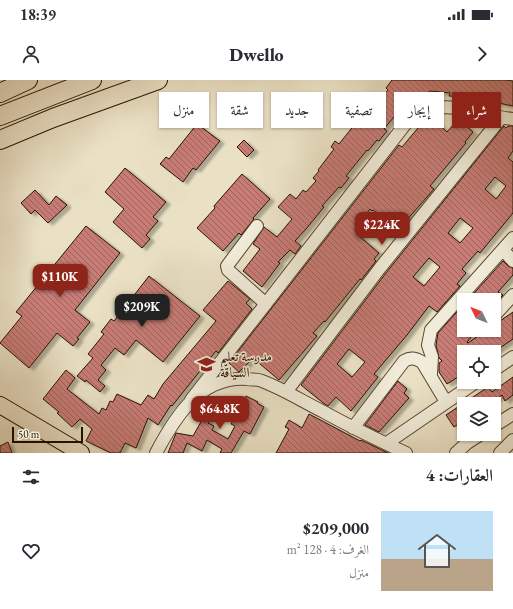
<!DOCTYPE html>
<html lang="ar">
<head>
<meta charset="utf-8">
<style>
	:root { --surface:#fff; --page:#f7f7f7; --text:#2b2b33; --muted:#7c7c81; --accent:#8f2418 }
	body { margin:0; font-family:"EB Garamond",Amiri,serif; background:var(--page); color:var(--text); direction:rtl; height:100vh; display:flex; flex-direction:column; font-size:15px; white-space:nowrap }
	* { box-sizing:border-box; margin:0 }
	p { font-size:13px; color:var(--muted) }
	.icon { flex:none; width:22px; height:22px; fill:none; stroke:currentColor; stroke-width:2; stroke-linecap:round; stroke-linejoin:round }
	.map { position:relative; height:373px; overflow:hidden; direction:ltr }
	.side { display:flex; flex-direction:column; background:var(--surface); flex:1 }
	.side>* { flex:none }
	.banner { position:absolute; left:12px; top:12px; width:489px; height:36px; direction:rtl; display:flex; gap:8px }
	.needle { width:26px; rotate:313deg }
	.tools { position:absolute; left:457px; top:213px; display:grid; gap:8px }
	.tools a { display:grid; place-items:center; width:44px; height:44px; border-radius:0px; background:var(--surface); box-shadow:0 1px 3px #0004; font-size:20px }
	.scale { position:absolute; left:12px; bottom:10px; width:71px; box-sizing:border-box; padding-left:4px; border:2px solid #281301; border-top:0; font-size:11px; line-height:14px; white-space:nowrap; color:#281301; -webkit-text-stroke:3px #f1ecd9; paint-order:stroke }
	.price { position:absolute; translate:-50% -34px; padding:0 9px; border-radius:8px; background:var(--accent); color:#fff; font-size:13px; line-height:26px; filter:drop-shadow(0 1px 2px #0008) }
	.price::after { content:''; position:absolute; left:50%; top:24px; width:12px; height:9px; margin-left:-6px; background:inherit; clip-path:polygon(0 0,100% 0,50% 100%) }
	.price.active { background:#222; color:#fff }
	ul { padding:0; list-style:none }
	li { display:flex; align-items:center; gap:12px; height:100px; padding:0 20px }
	li span { display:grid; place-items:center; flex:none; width:112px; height:80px; border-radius:0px; color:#555 }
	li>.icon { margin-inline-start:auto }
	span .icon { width:48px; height:48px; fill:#fffc; stroke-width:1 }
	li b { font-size:17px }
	h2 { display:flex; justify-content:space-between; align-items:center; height:48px; padding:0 20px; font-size:17px }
	.chip { padding:0 14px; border-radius:0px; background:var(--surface); box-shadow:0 1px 3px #0004; font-size:14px; line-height:36px }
	.chip.active { background:var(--accent); color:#fff }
	.status { display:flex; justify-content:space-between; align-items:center; height:28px; padding:0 20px; background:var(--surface); direction:ltr }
	.status svg { height:11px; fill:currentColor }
	header { display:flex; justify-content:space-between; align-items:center; height:52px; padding:0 20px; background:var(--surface); font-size:18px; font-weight:800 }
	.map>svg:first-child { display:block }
	.building { fill:url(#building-back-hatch); stroke:#281301; fill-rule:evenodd; filter:url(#shadow) }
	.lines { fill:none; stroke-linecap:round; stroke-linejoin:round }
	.minor-casing { stroke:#584632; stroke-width:14 }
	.major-casing { stroke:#281301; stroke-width:18 }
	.highway-casing { stroke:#281301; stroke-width:20 }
	.minor { stroke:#f1ecd9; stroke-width:12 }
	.major { stroke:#eae1c5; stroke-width:16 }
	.highway { stroke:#eae1c5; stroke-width:18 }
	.labels { text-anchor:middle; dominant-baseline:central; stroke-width:3; stroke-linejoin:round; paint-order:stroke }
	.poi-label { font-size:14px; fill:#281301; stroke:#f1ecd9; text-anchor:start }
</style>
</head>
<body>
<div class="status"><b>18:39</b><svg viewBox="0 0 49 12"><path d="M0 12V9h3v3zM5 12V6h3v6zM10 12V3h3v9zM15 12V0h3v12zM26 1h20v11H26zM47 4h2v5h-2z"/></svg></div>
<header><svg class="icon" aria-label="forward" viewBox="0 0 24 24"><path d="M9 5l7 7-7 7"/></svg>Dwello<svg class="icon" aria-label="person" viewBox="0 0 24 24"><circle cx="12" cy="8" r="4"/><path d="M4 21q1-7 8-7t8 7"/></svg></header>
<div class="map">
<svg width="513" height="373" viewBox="0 0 513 373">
	<defs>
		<pattern id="building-back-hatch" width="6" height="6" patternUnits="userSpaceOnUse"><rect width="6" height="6" fill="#c77b75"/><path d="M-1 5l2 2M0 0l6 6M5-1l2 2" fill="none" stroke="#a2645e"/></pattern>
		<filter id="shadow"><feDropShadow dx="4.5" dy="2.5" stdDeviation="1" flood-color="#0004"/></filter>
	</defs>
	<rect width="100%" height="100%" fill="#eae1c5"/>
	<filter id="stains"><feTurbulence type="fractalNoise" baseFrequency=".005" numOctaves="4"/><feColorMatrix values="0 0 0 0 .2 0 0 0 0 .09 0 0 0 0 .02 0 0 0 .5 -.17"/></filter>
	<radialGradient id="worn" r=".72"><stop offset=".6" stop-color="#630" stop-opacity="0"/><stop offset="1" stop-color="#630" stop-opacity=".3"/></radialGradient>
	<path class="building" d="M392,0H506L513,1V26L464,16L463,17L449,16L450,13L431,11L424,14V13L408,20L384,49L387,51L379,61L377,60L368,71L367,70L346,96L349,98L341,108L339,107L322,126L324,127L306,149L295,161L301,166L295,174L290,170L278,182L280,183L262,207L243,191L260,169L253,164L264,147L277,157L292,139L278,127L290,114L296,119L303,110L306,112L316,101L313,98L319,91L318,90L334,69L331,67L335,61L339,64L355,44L359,47L370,35L368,33L388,10L386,8Z
		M432,38L447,52L458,39L473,52L465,62L466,63L430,106L434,109L398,150L373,130L372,131L370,129L359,144L364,148L358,155L379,173L374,179L376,181L361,200L360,199L325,242L324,241L313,253L317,256L279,300L253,278L239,292L229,283L399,65L402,67L423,42L425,41L428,43Z
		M197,44L220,61L196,90L193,88L183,102L160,84L166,77L169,79Z
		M504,46L506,48L508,46H513V71L508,78L513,82V133L480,173L478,171L462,189L466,193L457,204L460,206L437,232L429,226L407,255L374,294L378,297L351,331L336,317L328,326L322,322L301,305L386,193ZM495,97L506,106L496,119L485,109ZM460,138L473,148L460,163L448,153ZM429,178L440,187L424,206L413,197ZM349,269L365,282L352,297L337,284Z
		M244,60L254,70L247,77L237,67Z
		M125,88L166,122L153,137L158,141L146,155L150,159L142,168L113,142L124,129L105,112Z
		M242,94L270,119L253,138L254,139L241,155L239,153L223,171L197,148L215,128L214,126Z
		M35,110L49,125L56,116L67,125L48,143L35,130L31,134L21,123Z
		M86,146L120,173L75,230L90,242L77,258L79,259L73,266L57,253L29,288L0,263L22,236L16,232Z
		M503,181L508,186L513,188V195L498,212L503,215L497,221L468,220Z
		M149,196L200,236L163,282L136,260L124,275L115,268L101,285L106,290L98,300L105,306L100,312L86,300L85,302L77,296L93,278L88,274L104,254L101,252L111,239L114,241Z
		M228,201L250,219L246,223L252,229L218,273L216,271L172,326L171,325L158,345L148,338L136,368L125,363L120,373H111L86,361L92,349L80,339L72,347L57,333L59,332L43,319L66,290L75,298L67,309L99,334L102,328L106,330L110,321L113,322L117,314L141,325L148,315L154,319L163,304L216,241L203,230Z
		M464,224V250H477L467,262L468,263L487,250H494V245L513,232V259L494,272H464V293L447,304L439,292V283L442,281L439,278L436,265L438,253Z
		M513,297V315L505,321L502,315L489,324H464V340L454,347L446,335L488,307L492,312Z
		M398,301L407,309L404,313L409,318L379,352L365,345Z
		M246,316L258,322L257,323L264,327L250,354L244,351L231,373H220L222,369L207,360L202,371L187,363L183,373H168L176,353L193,356L202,340L200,339L206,328L214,333L208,343L214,346L212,350L228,359L235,346L231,344Z
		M309,334L360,361L361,360L388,373H276L289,349L285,347L289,340L302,348Z
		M8,362L12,373H0V366Z"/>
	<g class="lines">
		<defs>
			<path id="minor" d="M257,146L227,186L228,190L266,224
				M503,170L513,181
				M494,236L513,215
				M494,290L513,277
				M431,294L432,277L428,265L431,250L513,158
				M286,312L380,188L501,38
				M191,320L407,42C414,39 420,34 427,31C452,20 486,37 513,39
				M494,346L513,334
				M353,348L404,281C411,277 415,278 422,282L446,322
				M387,363L476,302
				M156,373C175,337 200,296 247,299C252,300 257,299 262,301C283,309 302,321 322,331C349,346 378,360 406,373
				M456,373L467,363L481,354
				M500,373L513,360"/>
			<path id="major" d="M0,325L81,373"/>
			<path id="highway" d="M0,13L28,0
				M0,36L92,0
				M0,60L53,38L158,0"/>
		</defs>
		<use href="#minor" class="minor-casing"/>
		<use href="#major" class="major-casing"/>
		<use href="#highway" class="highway-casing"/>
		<use href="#minor" class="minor"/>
		<use href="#major" class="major"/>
		<use href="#highway" class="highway"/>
	</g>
	<defs>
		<symbol id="school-bare" viewBox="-9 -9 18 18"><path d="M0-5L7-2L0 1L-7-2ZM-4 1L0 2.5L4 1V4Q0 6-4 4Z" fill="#8f2418" stroke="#f1ecd9" stroke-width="2.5" paint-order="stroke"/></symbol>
	</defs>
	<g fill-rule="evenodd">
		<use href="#school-bare" x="194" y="272" width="25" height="25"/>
	</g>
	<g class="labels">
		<g class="poi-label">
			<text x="220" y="276">مدرسة تعليم<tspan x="220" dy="16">السياقة</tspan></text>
		</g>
	</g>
	<rect width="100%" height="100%" filter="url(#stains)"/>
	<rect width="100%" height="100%" fill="url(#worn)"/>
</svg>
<div class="tools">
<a><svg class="needle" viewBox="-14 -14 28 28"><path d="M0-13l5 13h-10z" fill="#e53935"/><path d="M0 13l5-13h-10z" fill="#7c7c81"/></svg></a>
<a><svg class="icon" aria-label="locate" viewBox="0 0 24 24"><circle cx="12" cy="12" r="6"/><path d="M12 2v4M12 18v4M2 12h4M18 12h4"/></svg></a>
<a><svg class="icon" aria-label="layers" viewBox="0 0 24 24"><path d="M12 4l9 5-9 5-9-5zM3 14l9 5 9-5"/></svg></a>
</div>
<div class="scale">50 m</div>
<b class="price" style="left:382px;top:166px">$224K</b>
<b class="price" style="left:60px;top:218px">$110K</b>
<b class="price active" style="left:142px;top:248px">$209K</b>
<b class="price" style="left:220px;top:350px">$64.8K</b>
<div class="banner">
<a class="chip active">شراء</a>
<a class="chip">إيجار</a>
<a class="chip">تصفية</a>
<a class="chip">جديد</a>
<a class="chip">شقة</a>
<a class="chip">منزل</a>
</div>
</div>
<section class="side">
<h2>العقارات: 4<svg class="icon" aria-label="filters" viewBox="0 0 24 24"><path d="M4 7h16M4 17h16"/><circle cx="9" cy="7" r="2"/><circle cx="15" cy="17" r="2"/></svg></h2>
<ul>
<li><span style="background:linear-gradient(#bfe0f5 60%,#b9a48a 0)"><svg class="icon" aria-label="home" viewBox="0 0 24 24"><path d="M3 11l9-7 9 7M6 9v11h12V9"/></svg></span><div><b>$209,000</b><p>الغرف: 4 · 128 m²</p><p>منزل</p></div><svg class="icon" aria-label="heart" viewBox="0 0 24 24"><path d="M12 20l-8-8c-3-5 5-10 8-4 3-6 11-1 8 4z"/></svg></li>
</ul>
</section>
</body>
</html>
